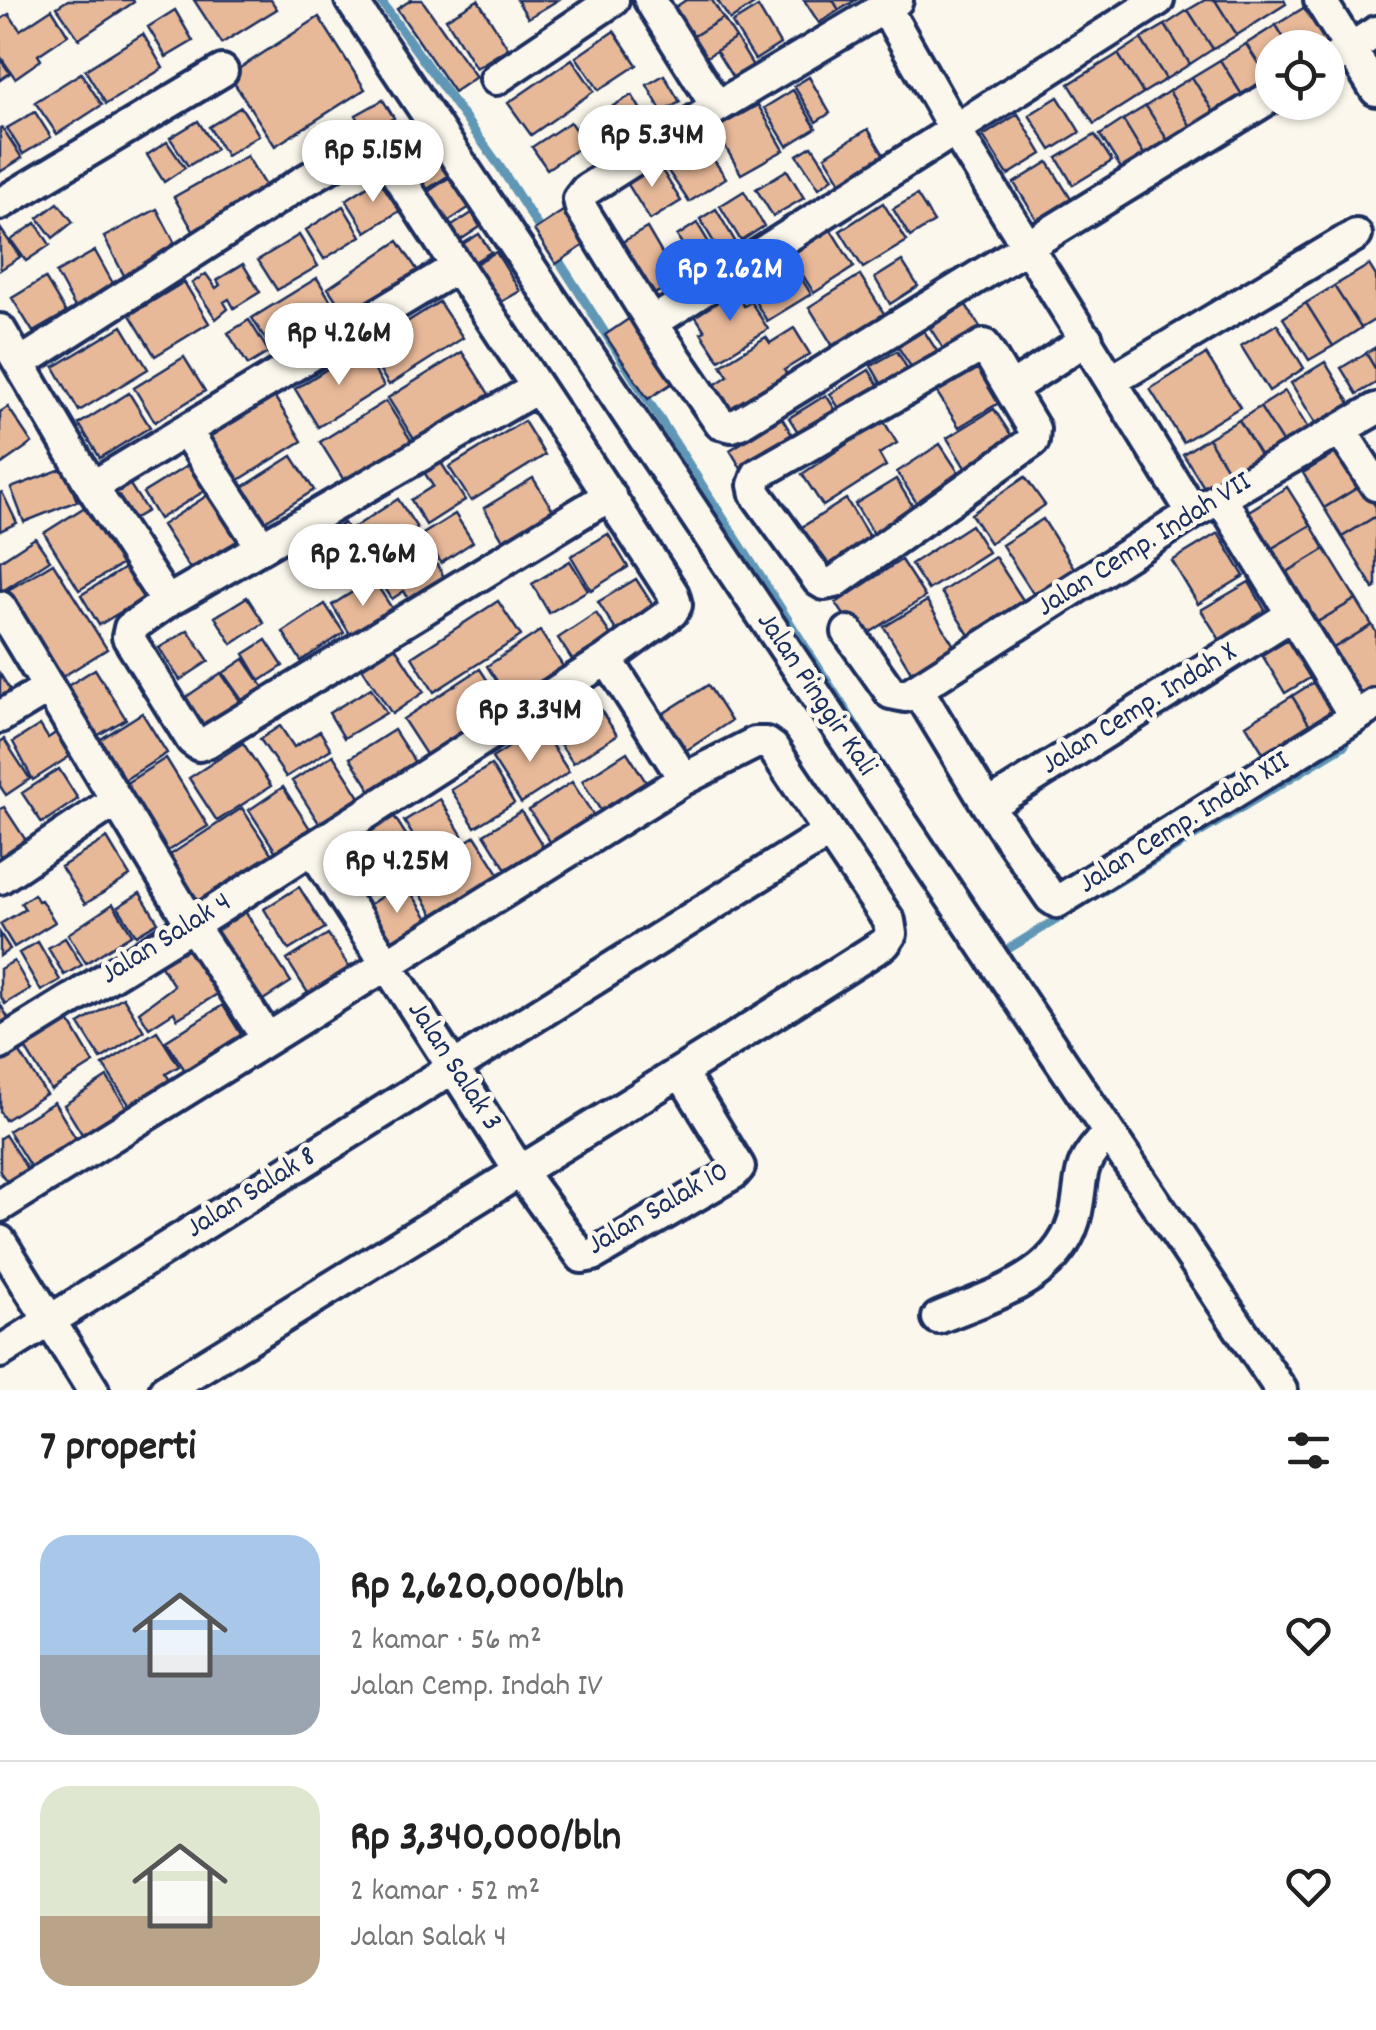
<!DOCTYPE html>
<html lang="id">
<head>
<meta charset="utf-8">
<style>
	:root { --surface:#fff; --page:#f2f2f2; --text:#222; --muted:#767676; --line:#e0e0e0; --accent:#2563eb }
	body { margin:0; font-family:Dekko,sans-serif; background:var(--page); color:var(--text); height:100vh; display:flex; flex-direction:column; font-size:38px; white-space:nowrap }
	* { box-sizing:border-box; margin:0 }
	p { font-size:32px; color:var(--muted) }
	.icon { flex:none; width:55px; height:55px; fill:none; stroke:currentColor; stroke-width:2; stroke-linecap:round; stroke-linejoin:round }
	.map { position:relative; height:1390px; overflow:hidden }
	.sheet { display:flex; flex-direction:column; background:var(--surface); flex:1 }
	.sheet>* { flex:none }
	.tools { position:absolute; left:1255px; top:30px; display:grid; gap:20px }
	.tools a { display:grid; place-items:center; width:90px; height:90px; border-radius:50%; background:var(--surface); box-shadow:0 2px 8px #0004; font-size:50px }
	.price { position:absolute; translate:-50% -85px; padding:0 22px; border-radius:35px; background:#fff; color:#222; font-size:32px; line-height:65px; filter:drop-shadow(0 2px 5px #0008) }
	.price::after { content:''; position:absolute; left:50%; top:60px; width:30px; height:22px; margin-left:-15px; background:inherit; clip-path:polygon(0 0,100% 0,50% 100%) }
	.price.selected { background:var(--accent); color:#fff }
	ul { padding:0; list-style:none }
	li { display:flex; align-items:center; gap:30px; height:250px; padding:0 40px }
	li+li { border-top:2px solid var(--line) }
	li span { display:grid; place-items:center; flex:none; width:280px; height:200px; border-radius:30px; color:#555 }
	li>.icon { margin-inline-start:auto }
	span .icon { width:120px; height:120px; fill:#fffc; stroke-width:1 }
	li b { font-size:42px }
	h2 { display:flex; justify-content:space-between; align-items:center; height:120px; padding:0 40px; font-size:42px }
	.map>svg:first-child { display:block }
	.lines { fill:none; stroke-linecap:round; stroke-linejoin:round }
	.stream { stroke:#6197b6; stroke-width:9 }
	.building { fill:#e8b999; stroke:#1b2f5e; stroke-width:2.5 }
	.street-casing { stroke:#1b2f5e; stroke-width:38 }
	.street { stroke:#fbf7ec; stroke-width:30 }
	.labels { text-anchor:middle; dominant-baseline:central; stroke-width:9; stroke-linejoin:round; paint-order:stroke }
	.street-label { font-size:30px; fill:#1b2f5e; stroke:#fbf7ec }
</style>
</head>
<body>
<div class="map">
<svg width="1376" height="1390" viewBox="0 0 1376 1390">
	<rect width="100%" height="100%" fill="#fbf7ec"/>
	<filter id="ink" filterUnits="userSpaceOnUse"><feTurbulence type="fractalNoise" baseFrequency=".01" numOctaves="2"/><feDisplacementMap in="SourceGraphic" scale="20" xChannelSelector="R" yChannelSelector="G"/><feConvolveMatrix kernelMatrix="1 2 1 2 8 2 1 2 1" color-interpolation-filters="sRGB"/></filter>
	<g filter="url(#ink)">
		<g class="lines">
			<path class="stream" d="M380,0L500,167L544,236
				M554,253L882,767
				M1102,892L1345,745
				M997,950L1000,954L1072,910"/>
		</g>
		<path class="building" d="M68,0H133L134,2L79,39L57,7Z
			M194,0H271L277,9L222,43Z
			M411,0H422L476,77L454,92L397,9Z
			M478,0L508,48L476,68L446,19Z
			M517,0H558L528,18Z
			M686,0H712L723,18L689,39L671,10Z
			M717,0H755L757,2L730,20Z
			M804,0H833L839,10L819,23Z
			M833,0H856L839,10Z
			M1205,0H1215L1237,35L1213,49L1188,10Z
			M1215,0H1284L1286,4L1237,35Z
			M758,7L780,44L755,60L732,23Z
			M1305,7L1329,45L1325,48H1290L1276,25Z
			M52,9L68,35L38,55L41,60L15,78L0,56V20L9,14L20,30Z
			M175,10L193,41L166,57L148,27Z
			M1188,10L1213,49L1190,64L1165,25Z
			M319,17L365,89L275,146L229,75Z
			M723,18L736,38L702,60L689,39Z
			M1165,25L1190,64L1166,79L1141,39Z
			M1276,25L1290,48H1272L1270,82L1246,44Z
			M614,31L637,65L599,90L576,57Z
			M143,34L163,68L106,104L85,70Z
			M736,38L758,74L738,86L716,51Z
			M1141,39L1166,79L1143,93L1118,54Z
			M1246,44L1270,82L1244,98L1220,60Z
			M1118,54L1143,93L1094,124L1069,84Z
			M0,59L10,73L0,80Z
			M572,59L594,91L531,135L508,103Z
			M1220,60L1244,98L1216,116L1192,77Z
			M81,73L102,105L57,134L35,102Z
			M664,75L680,102L662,112L647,85Z
			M809,77L830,113L816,122L794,86Z
			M1192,77L1216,116L1193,130L1169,91Z
			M793,90L816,128L787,146L764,108Z
			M1169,91L1193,130L1170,144L1146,106Z
			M632,95L648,122L628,133L613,106Z
			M1058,97L1080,132L1051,150L1029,115Z
			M383,100L394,118L366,133L356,115Z
			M758,105L784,150L741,174L715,129Z
			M1146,106L1170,144L1147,159L1123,120Z
			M241,107L259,135L226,156L209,127Z
			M609,109L628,142L597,160L578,126Z
			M35,112L51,137L23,154L7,128Z
			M1018,114L1042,154L1008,175L983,136Z
			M1123,120L1147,159L1124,173L1100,135Z
			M198,121L216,149L188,166L170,138Z
			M570,122L585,144L547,169L532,147Z
			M2,127L22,158L0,172V128Z
			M868,129L887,160L844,187L825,156Z
			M414,131L425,147L403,161L392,145Z
			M1095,135L1112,161L1073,185L1057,158Z
			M699,138L726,178L689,202L662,162Z
			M438,141L457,170L418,195L400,166Z
			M167,142L185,168L164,182L147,155Z
			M812,146L833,178L819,188L797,155Z
			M247,156L270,194L196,236L174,197Z
			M655,159L681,201L650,220L624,178Z
			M1048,162L1071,199L1037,220L1014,183Z
			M787,170L804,198L773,216L756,189Z
			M453,175L473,205L440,227L420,197Z
			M380,178L401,210L366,232L346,200Z
			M744,191L764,226L741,241L720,206Z
			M917,195L934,222L910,237L893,209Z
			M58,203L73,222L53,238L38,218Z
			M883,203L907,241L863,268L840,231Z
			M343,206L361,236L324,259L306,230Z
			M157,209L181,255L128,283L104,237Z
			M566,209L589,242L556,264L534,230Z
			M716,209L735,241L719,251L700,219Z
			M472,213L480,227L448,248L438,235Z
			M36,223L50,245L26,261L11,240Z
			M697,223L717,256L697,268L677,236Z
			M0,228L20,257L0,270Z
			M647,228L678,281L647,298L617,245Z
			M831,230L854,267L814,293L790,255Z
			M479,234L491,252L462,269L451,251Z
			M299,235L318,266L277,290L258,260Z
			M398,241L418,271L348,318L328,288Z
			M95,251L115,287L76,309L56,273Z
			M496,252L520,291L489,309L465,270Z
			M902,261L918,286L890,304L875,278Z
			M243,264L260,292L234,308L229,299L224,302L228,309L216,319L192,283L206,274L216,288L220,285L217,280Z
			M1369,265L1376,276V319L1361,328L1334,286Z
			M795,268L811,294L767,321L751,295Z
			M860,275L885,315L834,348L809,307Z
			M45,278L66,313L33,332L12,298Z
			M317,278L340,316L275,355L252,318Z
			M184,282L209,323L155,356L130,315Z
			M1334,286L1361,328L1333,346L1306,303Z
			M733,289L744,306L751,302L768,329L719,360L701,333L705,331L694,314Z
			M439,302L463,338L389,385L365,348Z
			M1306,303L1333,346L1309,360L1283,318Z
			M966,305L984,333L948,356L930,328Z
			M633,316L677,380L648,399L605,335Z
			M249,320L269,352L248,365L228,333Z
			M1277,324L1304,368L1269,391L1241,346Z
			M122,326L148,369L79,411L54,367Z
			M794,328L810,354L784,370L789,377L726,418L707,390L728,376L721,365L766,337L770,343Z
			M924,331L939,354L913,370L898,347Z
			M1376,347V370L1366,353Z
			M361,348L384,386L318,427L295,389Z
			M897,351L911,375L885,390L871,366Z
			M462,352L489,394L415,441L388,398Z
			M1366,353L1376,370V383L1357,394L1341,368Z
			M1206,354L1240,407L1183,442L1150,389Z
			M184,357L205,391L155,422L134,388Z
			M1325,362L1355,411L1321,432L1291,383Z
			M980,364L1002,401L959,427L936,391Z
			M869,370L882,391L844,416L830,394Z
			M1285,391L1309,430L1284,445L1260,407Z
			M129,393L150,427L100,458L79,424Z
			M826,395L840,417L803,440L789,418Z
			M274,396L302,441L234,483L206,438Z
			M386,401L412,442L345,482L320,442Z
			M8,407L32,443L0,465V412Z
			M1260,407L1284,445L1262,458L1239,420Z
			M994,409L1015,441L967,471L947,438Z
			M782,418L797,443L745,475L730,450Z
			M883,420L897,443L879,454L886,466L823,506L802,474Z
			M1239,420L1262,458L1232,477L1208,438Z
			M524,421L545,455L471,501L449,467Z
			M1208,438L1232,477L1207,492L1183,454Z
			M940,444L961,476L918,505L897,472Z
			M1341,450L1362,485L1324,508L1303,473Z
			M292,456L314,490L262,523L240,489Z
			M440,461L465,500L426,525L411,500L433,486L424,472Z
			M190,464L206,490L159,519L143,493Z
			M64,468L77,501L24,522L11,488Z
			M1025,477L1045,505L990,543L971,514Z
			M533,478L553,510L503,540L484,508Z
			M896,479L914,508L873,534L855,504Z
			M127,480L147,511L128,522L109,492Z
			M1362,485L1376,507V516L1342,537L1324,508Z
			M1287,487L1311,525L1264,553L1241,516Z
			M2,492L17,523L0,531V493Z
			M211,493L244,547L196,578L162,525Z
			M398,499L417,528L373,557L353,528Z
			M846,499L871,540L825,569L799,529Z
			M88,505L124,563L79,590L44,533Z
			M455,514L473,542L441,563L423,534Z
			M1376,516V588L1374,589L1342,537Z
			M1043,519L1074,568L1034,595L1002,545Z
			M344,523L367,557L329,581L307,547Z
			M971,525L988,552L928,590L911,564Z
			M1311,525L1325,549L1279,577L1264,553Z
			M1218,533L1244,576L1198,604L1172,561Z
			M608,534L628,567L591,590L571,556Z
			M35,538L50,560L1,592L0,561Z
			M424,543L450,587L414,608L404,591L392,599L380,580L392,572L388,565Z
			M1325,549L1356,599L1309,627L1279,577Z
			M995,557L1023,600L969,635L941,592Z
			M901,560L925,597L860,639L836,603Z
			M570,561L588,590L549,613L532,584Z
			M53,563L107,649L54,682L0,595Z
			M128,566L147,596L99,625L81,595Z
			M373,579L395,613L353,639L332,605Z
			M636,579L658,613L620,637L598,602Z
			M1249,582L1266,612L1220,640L1201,610Z
			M247,597L264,623L232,644L215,617Z
			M1356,599L1372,625L1325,653L1309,627Z
			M498,601L521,636L434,692L412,657Z
			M927,601L956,649L913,675L884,627Z
			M325,604L344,633L301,661L283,632Z
			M596,613L616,643L578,669L558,638Z
			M1372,625L1376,632V692L1356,704L1325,653Z
			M188,630L209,661L180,680L159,648Z
			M540,631L566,671L513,706L487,666Z
			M1295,635L1318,673L1285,693L1262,655Z
			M266,640L283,666L260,681L244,654Z
			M395,647L424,692L392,714L362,668Z
			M244,659L266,691L246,706L223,673Z
			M95,669L126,719L88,741L58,692Z
			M480,669L506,709L429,759L403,719Z
			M221,673L243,705L194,738L173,706Z
			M0,674L14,696L0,705Z
			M1322,677L1343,711L1313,730L1292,696Z
			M708,685L731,721L684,752L661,715Z
			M371,688L386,713L344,738L329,713Z
			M1292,696L1313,730L1267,759L1246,725Z
			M598,706L617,735L573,763L554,735Z
			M142,713L167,753L118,784L93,744Z
			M40,725L48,738L60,730L75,753L33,780L13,742Z
			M280,726L294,747L320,731L331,749L286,777L260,739Z
			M540,727L569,772L521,803L492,758Z
			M394,730L416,764L372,792L350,758Z
			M4,739L30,779L6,795L0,786V742Z
			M243,743L271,786L217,821L189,778Z
			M627,752L646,782L601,811L582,781Z
			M333,755L365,805L324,831L292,781Z
			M166,758L208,826L159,856L117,789Z
			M491,765L514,803L475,827L451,790Z
			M59,769L78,799L42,823L22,793Z
			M572,782L596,819L553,846L529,810Z
			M283,787L318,841L283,863L249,810Z
			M440,799L462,835L426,857L404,821Z
			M4,807L27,842L0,859V809Z
			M242,808L276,861L190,917L156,864Z
			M521,811L546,851L509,874L484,834Z
			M394,816L422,860L350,906L322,862Z
			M475,836L502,878L436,919L410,877Z
			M107,838L130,876L85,904L61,867Z
			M404,882L431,923L390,949L364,908Z
			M299,887L325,928L289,950L264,909Z
			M140,893L158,922L136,935L118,907Z
			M34,894L38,901L41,900L55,922L14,947L0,924L25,909L21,903Z
			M113,904L132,934L86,963L68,934Z
			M244,910L291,982L249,1009L203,937Z
			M0,933L10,949L0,956Z
			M328,934L356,978L315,1004L287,960Z
			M65,938L82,965L64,975L48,948Z
			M38,942L60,980L41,991L19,953Z
			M190,946L219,993L177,1019L174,1012L149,1028L139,1012L174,986L160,964Z
			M14,961L30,989L5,1004L0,995V969Z
			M123,997L144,1031L101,1059L79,1024Z
			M0,1004L13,1026L0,1033Z
			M223,1005L242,1036L186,1072L166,1041Z
			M69,1021L94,1063L51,1090L25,1048Z
			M157,1031L179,1066L166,1074L174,1087L134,1112L103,1065Z
			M19,1051L46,1094L5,1120L0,1112V1063Z
			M107,1077L129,1111L85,1139L64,1105Z
			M54,1102L78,1142L33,1171L8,1131Z
			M5,1135L28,1170L8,1183L0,1172V1138Z"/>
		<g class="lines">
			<defs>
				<path id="street" d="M351,0L1281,1390
					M650,0L717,107
					M897,0L885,7L955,130L1193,513
					M1320,0L1376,90
					M885,7L717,107L586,190L579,199L581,208L652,323L720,423L732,426L740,423L1272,96
					M1328,63L1376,32
					M496,79L613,0
					M0,204L222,71
					M652,323L1158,0
					M0,330L92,487L167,602
					M984,345L1034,429L1033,441L835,582L824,584L819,581L756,494L754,485L758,474Z
					M1111,381L1356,235
					M1012,388L1087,339
					M535,389L167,602L130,628L128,637L192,740L199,745L207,742L610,495
					M186,431L262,547
					M1341,431L1376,485
					M92,487L457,267
					M1220,497L1355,717
					M0,607L192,925L267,1038
					M848,632L891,693L906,696L1193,513L1376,409
					M607,659L684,779
					M918,690L988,806L1051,898L1057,902L1376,704
					M0,717L48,688
					M988,806L1293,614
					M312,848L519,1170L582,1257L593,1255L734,1173L739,1167L682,1074
					M0,878L116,800
					M0,1044L199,921L607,659L672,612L676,605L673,594C575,441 472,293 375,140L301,183L21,363
					M0,1206L684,779L755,743H766L773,748L889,921L891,934L885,943C647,1096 405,1241 165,1390
					M0,1241L93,1390
					M938,1318C993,1295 1062,1278 1076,1212C1084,1171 1075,1169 1107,1134
					M0,1352L827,833"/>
			</defs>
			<use href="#street" class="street-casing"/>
			<use href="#street" class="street"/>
		</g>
	</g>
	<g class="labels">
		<g class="street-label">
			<text transform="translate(1145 546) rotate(-32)">Jalan Cemp. Indah VII</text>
			<text transform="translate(815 695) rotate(56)">Jalan Pinggir Kali</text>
			<text transform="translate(1140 710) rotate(-32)">Jalan Cemp. Indah X</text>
			<text transform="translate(1185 824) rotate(-32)">Jalan Cemp. Indah XII</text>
			<text transform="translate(167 940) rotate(-32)">Jalan Salak 4</text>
			<text transform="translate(453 1067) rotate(57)">Jalan Salak 3</text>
			<text transform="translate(252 1194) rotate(-32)">Jalan Salak 8</text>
			<text transform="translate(659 1210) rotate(-30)">Jalan Salak 10</text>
		</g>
	</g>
</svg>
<div class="tools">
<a><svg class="icon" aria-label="locate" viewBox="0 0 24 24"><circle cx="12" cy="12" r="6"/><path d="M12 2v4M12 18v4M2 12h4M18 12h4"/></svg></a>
</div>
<b class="price" style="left:652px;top:190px">Rp 5.34M</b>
<b class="price" style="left:373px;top:205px">Rp 5.15M</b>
<b class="price selected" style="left:730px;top:324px">Rp 2.62M</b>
<b class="price" style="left:339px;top:388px">Rp 4.26M</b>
<b class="price" style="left:363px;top:609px">Rp 2.96M</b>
<b class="price" style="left:530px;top:765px">Rp 3.34M</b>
<b class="price" style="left:397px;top:916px">Rp 4.25M</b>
</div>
<section class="sheet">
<h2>7 properti<svg class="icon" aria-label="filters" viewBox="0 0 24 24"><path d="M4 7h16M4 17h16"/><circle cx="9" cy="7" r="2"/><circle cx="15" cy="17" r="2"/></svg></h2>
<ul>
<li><span style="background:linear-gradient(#a9c7e8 60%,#9aa5b1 0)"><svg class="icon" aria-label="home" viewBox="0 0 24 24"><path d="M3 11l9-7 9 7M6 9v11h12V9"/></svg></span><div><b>Rp 2,620,000/bln</b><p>2 kamar · 56 m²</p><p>Jalan Cemp. Indah IV</p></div><svg class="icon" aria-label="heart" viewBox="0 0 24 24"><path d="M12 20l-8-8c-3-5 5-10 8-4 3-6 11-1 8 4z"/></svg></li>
<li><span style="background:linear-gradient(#dfe7d0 65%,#b9a48a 0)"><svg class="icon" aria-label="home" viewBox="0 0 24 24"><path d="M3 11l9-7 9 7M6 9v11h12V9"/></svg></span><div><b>Rp 3,340,000/bln</b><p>2 kamar · 52 m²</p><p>Jalan Salak 4</p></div><svg class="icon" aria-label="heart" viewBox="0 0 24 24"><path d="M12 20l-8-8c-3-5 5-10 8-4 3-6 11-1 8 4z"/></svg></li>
</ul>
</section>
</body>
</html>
